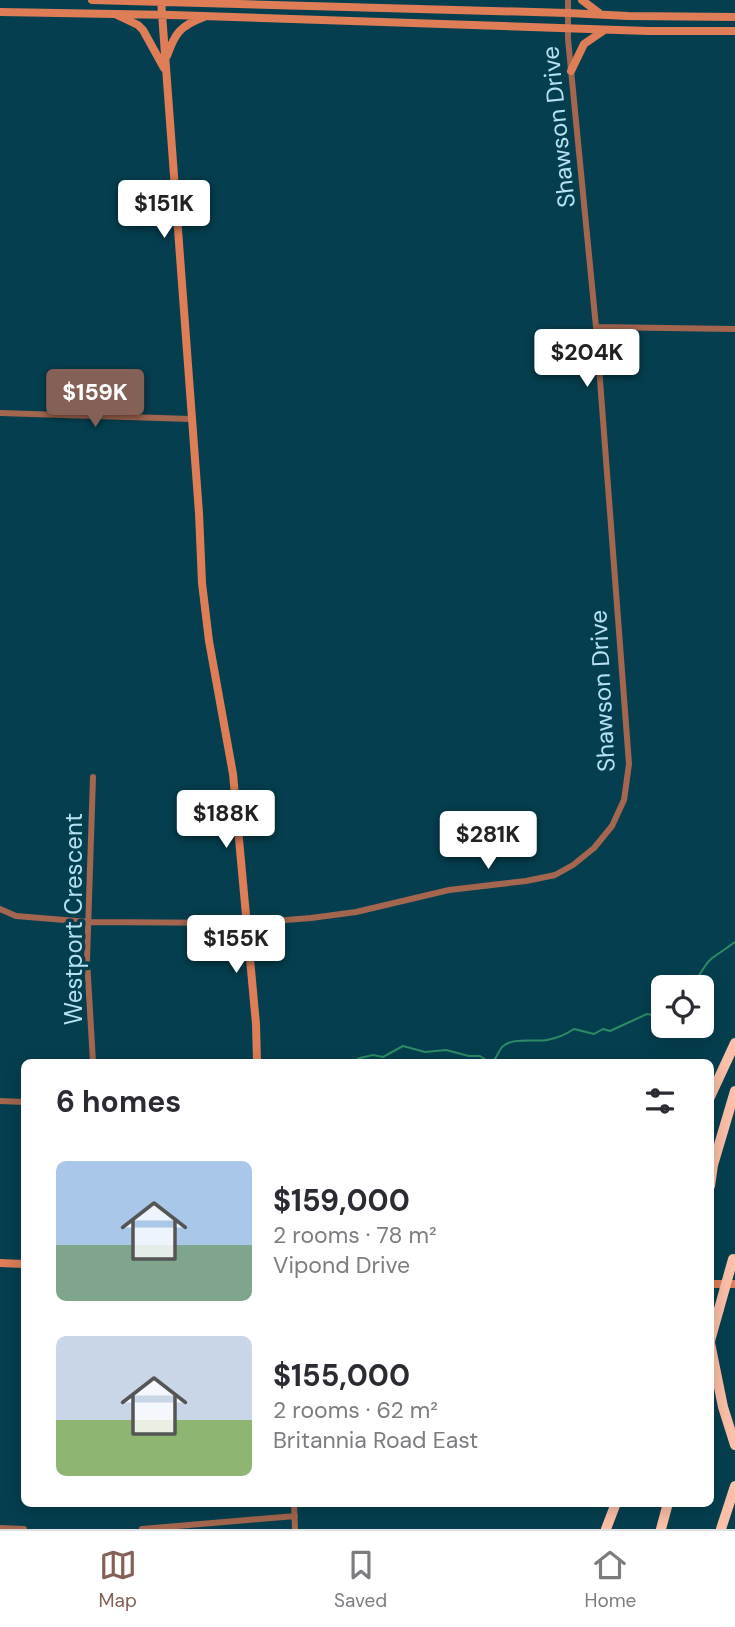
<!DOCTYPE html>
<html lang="en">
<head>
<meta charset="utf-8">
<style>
	:root { --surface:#fff; --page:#f7f7f7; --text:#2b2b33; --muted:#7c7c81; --line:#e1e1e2; --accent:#856056 }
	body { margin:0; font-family:"DM Sans",sans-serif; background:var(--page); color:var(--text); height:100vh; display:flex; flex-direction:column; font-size:26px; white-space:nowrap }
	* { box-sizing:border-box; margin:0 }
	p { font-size:23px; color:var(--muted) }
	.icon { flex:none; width:38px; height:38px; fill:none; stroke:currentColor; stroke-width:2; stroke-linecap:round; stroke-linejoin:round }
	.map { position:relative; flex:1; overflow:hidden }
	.panel { position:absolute; left:21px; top:1059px; width:693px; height:448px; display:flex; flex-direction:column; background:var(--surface); border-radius:10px; box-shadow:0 4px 18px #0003 }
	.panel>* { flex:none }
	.tools { position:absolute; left:651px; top:975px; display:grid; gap:14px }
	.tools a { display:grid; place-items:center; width:63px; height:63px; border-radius:10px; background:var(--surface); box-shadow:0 4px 18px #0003; font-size:35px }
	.price { position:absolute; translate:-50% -60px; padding:0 16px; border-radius:7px; background:#fff; color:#222; font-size:23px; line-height:46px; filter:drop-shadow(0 2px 4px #0008) }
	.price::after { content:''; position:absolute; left:50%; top:42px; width:21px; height:16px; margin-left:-10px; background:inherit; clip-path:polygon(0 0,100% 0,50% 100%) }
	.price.on { background:var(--accent); color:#fff }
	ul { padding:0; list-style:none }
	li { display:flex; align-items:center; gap:21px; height:175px; padding:0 35px }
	li span { display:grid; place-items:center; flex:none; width:196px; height:140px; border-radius:10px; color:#555 }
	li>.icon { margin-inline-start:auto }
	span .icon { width:84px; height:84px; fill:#fffc; stroke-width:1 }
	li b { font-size:30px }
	h2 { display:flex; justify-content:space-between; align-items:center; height:84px; padding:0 35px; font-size:30px }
	.menu { display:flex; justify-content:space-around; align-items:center; height:98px; border-top:2px solid var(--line); background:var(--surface); font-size:19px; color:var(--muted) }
	.menu a { display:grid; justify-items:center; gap:4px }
	.menu .on { color:var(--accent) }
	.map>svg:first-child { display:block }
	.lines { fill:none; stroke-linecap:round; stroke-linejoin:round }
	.stream { stroke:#2d8c64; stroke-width:2 }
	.street { stroke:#a4664e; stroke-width:6 }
	.secondary { stroke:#df7d57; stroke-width:8 }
	.highway { stroke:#fcbfa7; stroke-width:10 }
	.highway-bridge { stroke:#fcbfa7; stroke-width:10 }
	.labels { text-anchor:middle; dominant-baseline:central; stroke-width:7; stroke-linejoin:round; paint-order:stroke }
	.street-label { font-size:24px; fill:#b5e1f1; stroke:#053f4f }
</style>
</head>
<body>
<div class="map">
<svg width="735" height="1529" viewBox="0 0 735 1529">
	<rect width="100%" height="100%" fill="#053f4f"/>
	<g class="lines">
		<path class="stream" d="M691,987C698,979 704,965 711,959C719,953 727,948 735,942
			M352,1062L360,1058L373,1055L383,1057L403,1046L425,1052L446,1050L469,1056H480L489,1062
			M493,1062C496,1058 499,1051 502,1047C512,1037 534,1042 547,1040C558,1038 565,1035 574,1029L594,1034L603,1029L610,1031L647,1014L663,1017"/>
		<path class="street" d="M596,327L735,329
			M0,413L191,419
			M93,777L87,960L93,1062
			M0,909L16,916L89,922L246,923L311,918L356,912L449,890L526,881L555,875L573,865L594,848L612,826L624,800L629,764L596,327L568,39V0
			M0,1101L24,1102
			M294,1503L295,1529
			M0,1528L24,1529
			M142,1529L295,1516"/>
		<path class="secondary" d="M92,0L568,13L628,16L735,17
			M161,0L199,513L202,583L209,641L233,774L256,1024L257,1062
			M582,0L599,13
			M0,12L172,15L648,31H735
			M117,15L138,25L143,30L164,68
			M167,56C175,33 180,26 204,17
			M571,71L584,44L603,31
			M0,1263L24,1264
			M710,1284H735"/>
		<path class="highway" d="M710,1097L735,1043
			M710,1186L713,1165L735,1091
			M710,1341L719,1309
			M710,1343L723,1407L735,1445
			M606,1529L616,1503
			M661,1529L668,1503
			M721,1529L735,1486"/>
		<path class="highway-bridge" d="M719,1309L733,1259"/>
	</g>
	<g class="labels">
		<g class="street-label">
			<text transform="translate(558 127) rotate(-96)">Shawson Drive</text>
			<text transform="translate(602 691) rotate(-93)">Shawson Drive</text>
			<text transform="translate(73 919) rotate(-90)">Westport Crescent</text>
		</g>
	</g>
</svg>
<div class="tools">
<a><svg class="icon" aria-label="locate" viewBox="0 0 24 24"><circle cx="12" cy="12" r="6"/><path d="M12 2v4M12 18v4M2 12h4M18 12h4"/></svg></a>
</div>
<b class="price" style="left:164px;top:240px">$151K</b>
<b class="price" style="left:587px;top:389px">$204K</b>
<b class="price on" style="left:95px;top:429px">$159K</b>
<b class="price" style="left:226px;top:850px">$188K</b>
<b class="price" style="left:488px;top:871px">$281K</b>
<b class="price" style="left:236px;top:975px">$155K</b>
<section class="panel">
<h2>6 homes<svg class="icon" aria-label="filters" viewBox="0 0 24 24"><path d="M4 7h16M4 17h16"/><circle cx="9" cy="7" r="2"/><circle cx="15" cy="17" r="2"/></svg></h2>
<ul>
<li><span style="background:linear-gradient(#a9c7e8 60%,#7fa58c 0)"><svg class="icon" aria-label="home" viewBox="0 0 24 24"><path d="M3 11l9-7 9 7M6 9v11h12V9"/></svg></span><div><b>$159,000</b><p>2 rooms · 78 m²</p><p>Vipond Drive</p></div></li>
<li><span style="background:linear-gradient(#c9d6e8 60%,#8fb573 0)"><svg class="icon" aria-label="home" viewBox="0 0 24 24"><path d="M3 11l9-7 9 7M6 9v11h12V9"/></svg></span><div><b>$155,000</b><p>2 rooms · 62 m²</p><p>Britannia Road East</p></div></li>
</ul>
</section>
</div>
<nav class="menu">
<a class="on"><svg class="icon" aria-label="map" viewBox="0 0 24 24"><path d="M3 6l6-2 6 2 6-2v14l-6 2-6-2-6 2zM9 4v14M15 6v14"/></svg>Map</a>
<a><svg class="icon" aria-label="saved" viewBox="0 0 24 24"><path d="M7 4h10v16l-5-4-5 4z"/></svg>Saved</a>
<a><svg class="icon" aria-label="home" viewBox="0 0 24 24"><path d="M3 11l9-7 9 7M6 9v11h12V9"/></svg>Home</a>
</nav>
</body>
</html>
